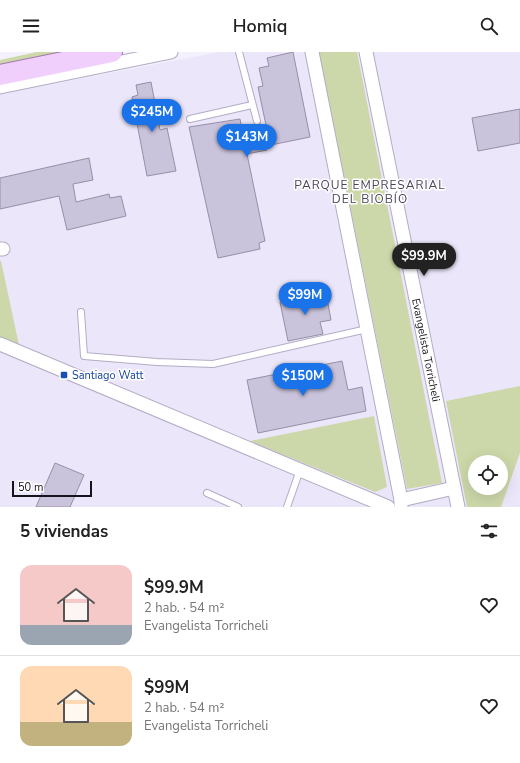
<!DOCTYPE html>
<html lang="es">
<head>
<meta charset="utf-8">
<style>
	:root { --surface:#fff; --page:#f6f6f6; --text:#222; --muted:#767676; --line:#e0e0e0; --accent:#1a73e8 }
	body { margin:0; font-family:"Nunito Sans",sans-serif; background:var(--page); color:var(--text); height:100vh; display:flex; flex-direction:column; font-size:15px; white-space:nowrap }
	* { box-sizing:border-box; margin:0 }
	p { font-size:13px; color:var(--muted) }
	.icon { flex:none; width:22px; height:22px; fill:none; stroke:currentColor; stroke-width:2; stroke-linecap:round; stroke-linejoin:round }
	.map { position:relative; height:455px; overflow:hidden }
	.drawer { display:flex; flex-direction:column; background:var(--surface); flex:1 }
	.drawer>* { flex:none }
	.buttons { position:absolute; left:468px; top:403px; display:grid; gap:8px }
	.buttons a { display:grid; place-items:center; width:40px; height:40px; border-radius:50%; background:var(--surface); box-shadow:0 4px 16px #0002; font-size:20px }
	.scale { position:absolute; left:12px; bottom:10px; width:80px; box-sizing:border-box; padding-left:4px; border:2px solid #15131b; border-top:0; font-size:11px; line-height:14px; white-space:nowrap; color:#15131b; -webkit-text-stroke:3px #fff; paint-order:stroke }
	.price { position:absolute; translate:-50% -34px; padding:0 9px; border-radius:14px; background:var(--accent); color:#fff; font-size:13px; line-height:26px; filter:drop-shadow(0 1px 2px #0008) }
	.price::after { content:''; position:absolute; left:50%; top:24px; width:12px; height:9px; margin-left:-6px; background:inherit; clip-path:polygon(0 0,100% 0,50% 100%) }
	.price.selected { background:#222; color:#fff }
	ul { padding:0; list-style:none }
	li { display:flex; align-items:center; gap:12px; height:100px; padding:0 20px }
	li+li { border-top:1px solid var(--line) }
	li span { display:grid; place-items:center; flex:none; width:112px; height:80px; border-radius:12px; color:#555 }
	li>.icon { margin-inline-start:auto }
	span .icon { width:48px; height:48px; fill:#fffc; stroke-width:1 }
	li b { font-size:17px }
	h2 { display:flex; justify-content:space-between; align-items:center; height:48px; padding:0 20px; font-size:17px }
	header { display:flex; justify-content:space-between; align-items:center; height:52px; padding:0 20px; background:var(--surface); font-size:18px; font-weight:600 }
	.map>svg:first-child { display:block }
	.built { fill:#ece6fa; fill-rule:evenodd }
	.green { fill:#ccd8a9; fill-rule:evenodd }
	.building { fill:#cac3dc; stroke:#968fa7 }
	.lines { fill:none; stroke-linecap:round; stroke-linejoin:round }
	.lane-casing { stroke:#b3acc5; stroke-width:8 }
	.street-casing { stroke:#b3acc5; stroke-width:15 }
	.primary-casing { stroke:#9e78ad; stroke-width:22 }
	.lane { stroke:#fff; stroke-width:6 }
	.street { stroke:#fff; stroke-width:13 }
	.primary { stroke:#f1cffd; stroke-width:20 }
	.transit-dot { fill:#1a4fb4; stroke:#fff; stroke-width:1.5 }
	.labels { text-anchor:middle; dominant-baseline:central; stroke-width:3; stroke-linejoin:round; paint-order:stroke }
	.street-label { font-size:11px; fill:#15131b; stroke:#fff }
	.transit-label { font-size:11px; fill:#164399; stroke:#fff; text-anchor:start }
	.neighbourhood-label { font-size:12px; letter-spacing:1px; fill:#4b445a; stroke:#fff }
</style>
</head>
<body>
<header><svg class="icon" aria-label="menu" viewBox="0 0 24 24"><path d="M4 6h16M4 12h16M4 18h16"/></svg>Homiq<svg class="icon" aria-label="search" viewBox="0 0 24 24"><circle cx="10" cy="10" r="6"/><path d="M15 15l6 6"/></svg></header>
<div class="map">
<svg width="520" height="455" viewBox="0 0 520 455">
	<rect width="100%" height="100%" fill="#f4f1fc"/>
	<path class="built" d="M219,0H520V455H0V42ZM475,410H501V436H475Z"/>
	<path class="green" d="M37,0H82L0,17V8Z
		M319,0H357L442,431L407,437Z
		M0,209H1L19,293L0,285Z
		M520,334V401L501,455H467L446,349ZM475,410H501V436H475Z
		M374,364L387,435L375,440L250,389Z"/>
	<path class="building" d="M293,0L310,85L266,94L267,98L247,102L265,189L259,191L260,197L218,206L189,75L240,67L243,82L267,78L258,35L263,34L259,16L269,14L267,6Z
		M151,30L160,78L167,76L176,119L147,124L132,45L138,43L136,33Z
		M520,57V91L478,99L472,66Z
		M89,106L93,128L73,132L76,150L109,142L110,146L121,144L126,164L67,178L59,144L0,157V126Z
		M326,241L331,268L320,270L323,282L288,289L280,250Z
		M342,309L348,338L362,335L366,359L258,381L247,328Z
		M55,411L84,423L70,455H36Z"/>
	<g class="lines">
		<defs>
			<path id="lane" d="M239,0L257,69
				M190,67L252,53
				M81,260L84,304L157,310L213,312L367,277
				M207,441L238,455
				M287,455L300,418"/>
			<g id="street">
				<path d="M312,0L401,448"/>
				<path id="s1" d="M366,0L458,455"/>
				<path d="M0,35L171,0"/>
				<path d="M0,197H3"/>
				<path d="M0,292L388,455"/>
				<path d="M401,455V448L454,436"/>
			</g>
			<path id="primary" d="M0,23L112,0"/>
		</defs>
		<use href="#lane" class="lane-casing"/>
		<use href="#street" class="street-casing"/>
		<use href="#primary" class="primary-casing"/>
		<use href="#lane" class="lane"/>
		<use href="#street" class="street"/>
		<use href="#primary" class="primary"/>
	</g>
	<rect class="transit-dot" x="60" y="319" width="8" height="8" rx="2"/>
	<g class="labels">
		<g class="street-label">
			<text stroke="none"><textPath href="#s1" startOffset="304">Evangelista Torricheli</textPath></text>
		</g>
		<g class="transit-label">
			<text x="72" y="323">Santiago Watt</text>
		</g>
		<g class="neighbourhood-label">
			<text x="370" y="133">PARQUE EMPRESARIAL<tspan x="370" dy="14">DEL BIOBÍO</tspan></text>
		</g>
	</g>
</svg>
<div class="buttons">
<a><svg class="icon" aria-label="locate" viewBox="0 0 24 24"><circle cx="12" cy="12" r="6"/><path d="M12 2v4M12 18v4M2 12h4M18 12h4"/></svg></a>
</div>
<div class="scale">50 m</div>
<b class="price" style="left:152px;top:81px">$245M</b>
<b class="price" style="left:247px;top:106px">$143M</b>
<b class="price selected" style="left:424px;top:225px">$99.9M</b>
<b class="price" style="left:305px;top:264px">$99M</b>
<b class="price" style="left:303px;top:345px">$150M</b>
</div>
<section class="drawer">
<h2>5 viviendas<svg class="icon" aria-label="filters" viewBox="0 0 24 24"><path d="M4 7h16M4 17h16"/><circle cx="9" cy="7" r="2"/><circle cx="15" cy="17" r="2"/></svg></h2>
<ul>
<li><span style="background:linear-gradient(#f6c9c9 75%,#9aa5b1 0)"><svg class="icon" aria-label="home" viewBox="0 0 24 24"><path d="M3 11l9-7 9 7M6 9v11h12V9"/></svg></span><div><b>$99.9M</b><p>2 hab. · 54 m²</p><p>Evangelista Torricheli</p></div><svg class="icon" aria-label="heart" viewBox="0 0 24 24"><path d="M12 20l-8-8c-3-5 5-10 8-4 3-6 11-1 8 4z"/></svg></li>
<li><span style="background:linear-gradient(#ffd9b3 70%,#c2b280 0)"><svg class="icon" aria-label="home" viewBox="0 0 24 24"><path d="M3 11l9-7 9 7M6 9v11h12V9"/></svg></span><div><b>$99M</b><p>2 hab. · 54 m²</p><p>Evangelista Torricheli</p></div><svg class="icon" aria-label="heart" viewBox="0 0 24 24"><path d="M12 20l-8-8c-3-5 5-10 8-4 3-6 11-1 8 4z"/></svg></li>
</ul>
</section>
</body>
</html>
